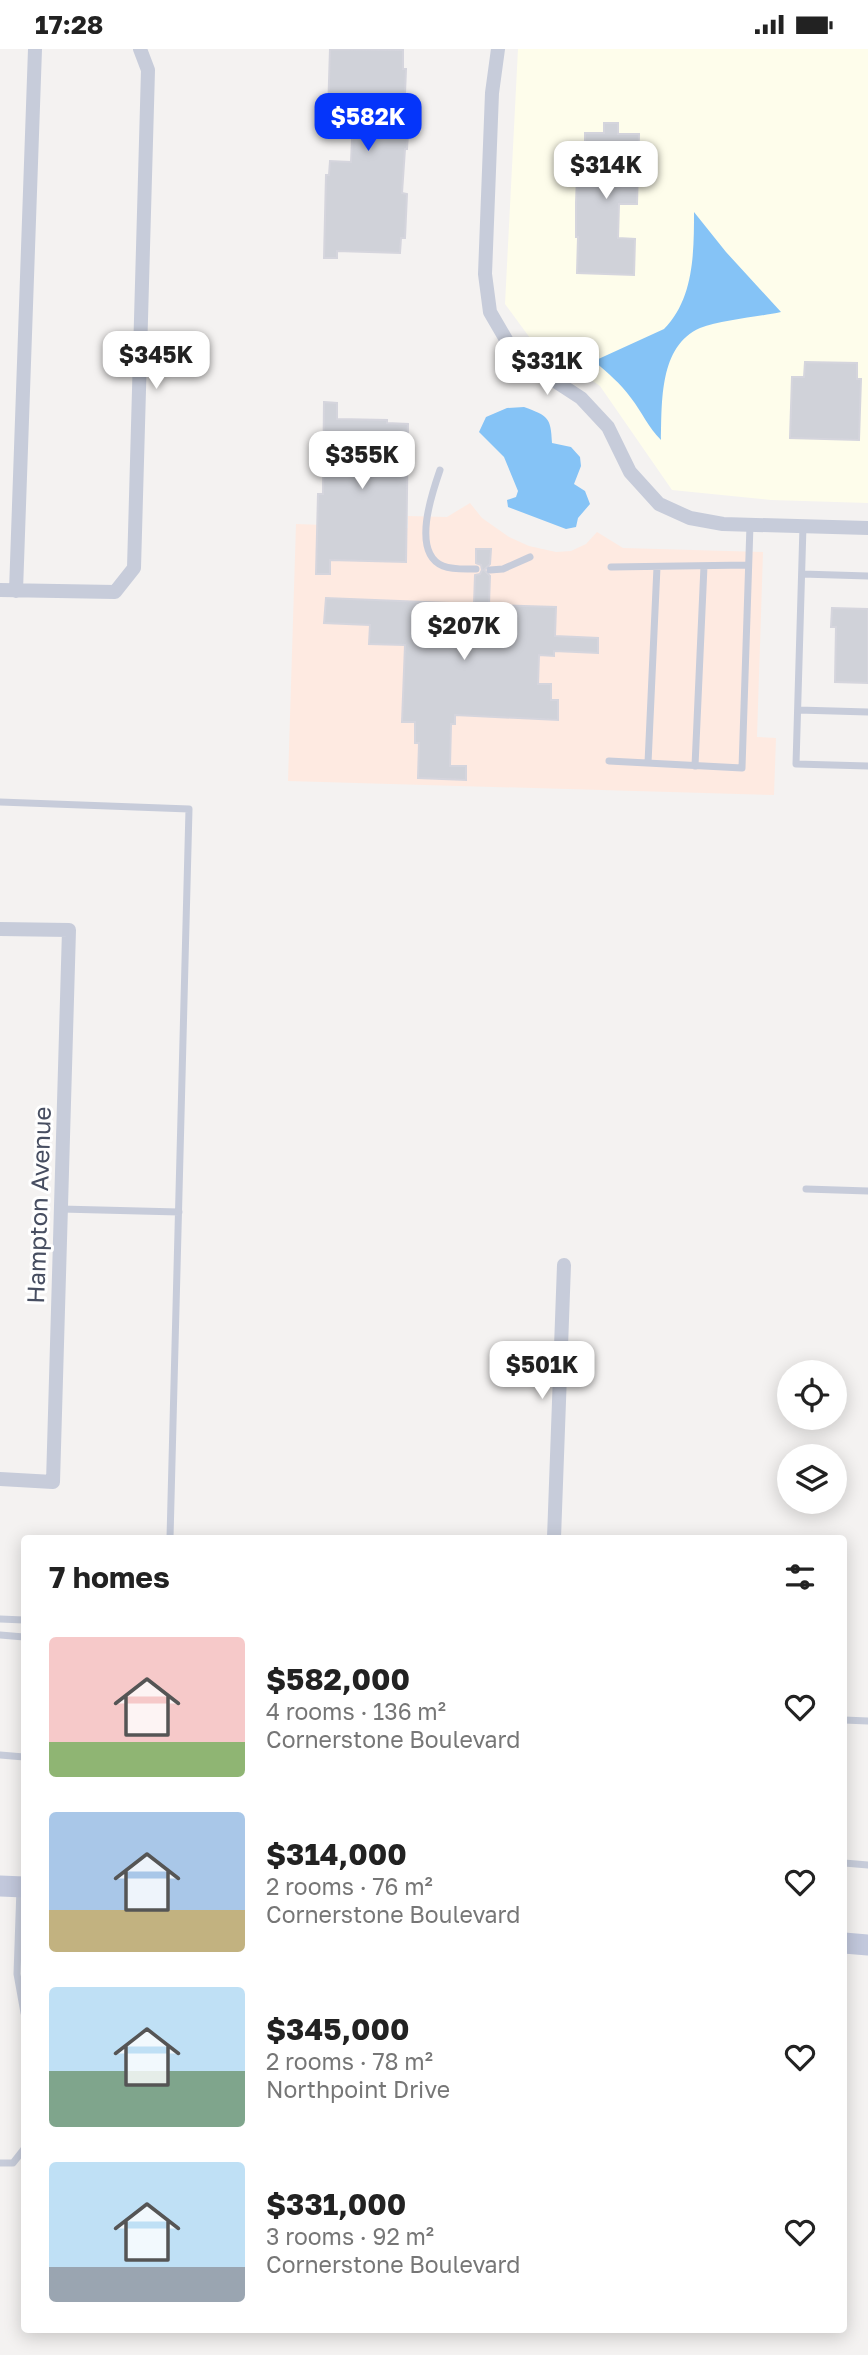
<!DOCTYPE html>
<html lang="en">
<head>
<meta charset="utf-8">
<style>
	:root { --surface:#fff; --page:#f2f2f2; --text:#222; --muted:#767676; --accent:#0535fa }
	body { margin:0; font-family:"Golos Text",sans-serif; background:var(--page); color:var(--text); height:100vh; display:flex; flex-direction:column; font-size:26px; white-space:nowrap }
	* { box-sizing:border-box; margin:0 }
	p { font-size:23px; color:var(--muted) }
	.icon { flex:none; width:38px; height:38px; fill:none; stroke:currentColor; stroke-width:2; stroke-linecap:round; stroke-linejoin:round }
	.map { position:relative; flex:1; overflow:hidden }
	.sheet { position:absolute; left:21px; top:1486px; width:826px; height:798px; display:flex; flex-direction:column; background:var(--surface); border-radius:7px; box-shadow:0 4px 18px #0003 }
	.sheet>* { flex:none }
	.tools { position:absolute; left:777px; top:1311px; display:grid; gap:14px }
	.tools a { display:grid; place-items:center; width:70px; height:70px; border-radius:50%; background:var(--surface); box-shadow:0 4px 18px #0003; font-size:35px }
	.price { position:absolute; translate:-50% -60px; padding:0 16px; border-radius:14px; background:#fff; color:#222; font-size:23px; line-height:46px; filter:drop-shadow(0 2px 4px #0008) }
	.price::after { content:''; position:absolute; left:50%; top:42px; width:21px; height:16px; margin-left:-10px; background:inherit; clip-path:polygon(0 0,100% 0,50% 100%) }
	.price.active { background:var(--accent); color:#fff }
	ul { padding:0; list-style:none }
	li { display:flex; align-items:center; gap:21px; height:175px; padding:0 28px }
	li span { display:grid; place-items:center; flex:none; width:196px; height:140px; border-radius:7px; color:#555 }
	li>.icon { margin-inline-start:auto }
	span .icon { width:84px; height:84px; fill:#fffc; stroke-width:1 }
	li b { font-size:30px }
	h2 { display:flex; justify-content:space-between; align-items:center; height:84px; padding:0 28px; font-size:30px }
	.status { display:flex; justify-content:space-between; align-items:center; height:49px; padding:0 35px; background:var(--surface); direction:ltr }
	.status svg { height:19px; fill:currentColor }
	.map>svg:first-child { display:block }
	.commercial { fill:#fefdeb }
	.medical { fill:#feeae1 }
	.water { fill:#85c3f6 }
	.building { fill:#d0d2d9; stroke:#d5d5dd; stroke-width:2 }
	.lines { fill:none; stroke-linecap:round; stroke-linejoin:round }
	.service { stroke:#c7ccda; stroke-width:7 }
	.minor { stroke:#c7ccda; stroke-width:14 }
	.secondary { stroke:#c2c8dc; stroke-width:21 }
	.labels { text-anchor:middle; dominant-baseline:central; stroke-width:6; stroke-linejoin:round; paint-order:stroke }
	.street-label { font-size:24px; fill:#474e61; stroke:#fff }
</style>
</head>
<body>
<div class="status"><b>17:28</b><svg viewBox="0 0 49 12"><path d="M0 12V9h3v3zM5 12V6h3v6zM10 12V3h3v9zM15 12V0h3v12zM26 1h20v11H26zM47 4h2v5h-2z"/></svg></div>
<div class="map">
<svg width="868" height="2306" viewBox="0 0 868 2306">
	<rect width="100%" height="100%" fill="#f4f2f1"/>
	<path class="commercial" d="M518,0H868V454L771,451L672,441L600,337L530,289L505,255Z"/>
	<path class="medical" d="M470,454L482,469L509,488L529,497L556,503L571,502L586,495L597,483L623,499L763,503L757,688L776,689L774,746L288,732L296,475L408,479V467L447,468Z"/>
	<path class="water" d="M694,163L726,203L781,263C758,268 721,271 700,279C659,297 662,353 661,391C648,378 642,363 631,349C620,334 608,324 594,312L664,280C694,250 694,203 694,163Z
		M524,358C548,367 551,368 552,394L571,398L580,408L581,417L574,435L585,442L590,455L578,469L576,478L566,480L508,458L507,451L516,448L518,442L504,408L479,383L486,368L507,359Z"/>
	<path class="building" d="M330,0L403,1V20H406L404,70L405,85H408L407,100H405L402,144L407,145L405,189H401L400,204L337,202V209H324L326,126H329L330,112L351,113L353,68H343V65L328,64Z
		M604,74H618V85H639L637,155H619L618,189L635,190L634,226L577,224L578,188H576V154L578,99H585V84H604Z
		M805,313L857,314V330H861L859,391L790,389L792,328H804Z
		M324,353L337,354V370L387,371V374L408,375L406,513L330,511V525H316L318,445H323Z
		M476,500H491L490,515L484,521L490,527L489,556L556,558L555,587L598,589V604L554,602V607L539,606L538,635H551V651H558V671L455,666V675H451L450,717H466V731L418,729L419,694H415V673H402L405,596L369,595L370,576L324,574L326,549L474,555L475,526L480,525L482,521L481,516L476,514Z
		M832,559L868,560V634L835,633L836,578H831Z"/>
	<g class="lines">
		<path class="service" d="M440,421C432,444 411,504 443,517C453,521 465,520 476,520
			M803,477L796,715L868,717
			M611,518L748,516
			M490,521L503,520L530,508
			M802,525L868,527
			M798,661L868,663
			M609,712L742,719L750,476
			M648,714L657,518
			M695,717L704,517
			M0,753L189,760L170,1489
			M806,1140L868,1142
			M61,1160L179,1163
			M0,1570L24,1571
			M0,1586L24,1588
			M844,1671L868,1672
			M0,1706L24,1708
			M844,1814L868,1816
			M20,1839L17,1925L24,1964
			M0,2114H13L24,2100"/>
		<path class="minor" d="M498,0L492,44L485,225L490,263L515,306L581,349L608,378L630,423L659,455L690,469L723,475L868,479
			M0,541L115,543L134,519L148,21L140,0
			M16,542L35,0
			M0,880L69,881L53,1433L0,1430
			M554,1489L564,1216"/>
		<path class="secondary" d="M0,1837L24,1838
			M844,1894L868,1896"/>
	</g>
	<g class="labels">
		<g class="street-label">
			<text transform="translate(38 1156) rotate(-88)">Hampton Avenue</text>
		</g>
	</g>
</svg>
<div class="tools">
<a><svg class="icon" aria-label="locate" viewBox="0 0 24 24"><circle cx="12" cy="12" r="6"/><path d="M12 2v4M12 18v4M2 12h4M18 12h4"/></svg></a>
<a><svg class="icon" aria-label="layers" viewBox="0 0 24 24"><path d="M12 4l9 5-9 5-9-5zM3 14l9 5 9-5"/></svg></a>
</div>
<b class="price active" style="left:368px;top:104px">$582K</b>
<b class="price" style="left:606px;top:152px">$314K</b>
<b class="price" style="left:156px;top:342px">$345K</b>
<b class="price" style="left:547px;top:348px">$331K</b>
<b class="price" style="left:362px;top:442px">$355K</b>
<b class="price" style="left:464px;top:613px">$207K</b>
<b class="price" style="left:542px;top:1352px">$501K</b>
<section class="sheet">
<h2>7 homes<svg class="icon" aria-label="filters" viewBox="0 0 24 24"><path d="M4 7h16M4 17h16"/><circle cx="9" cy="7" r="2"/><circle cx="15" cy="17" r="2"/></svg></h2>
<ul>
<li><span style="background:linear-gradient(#f6c9c9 75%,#8fb573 0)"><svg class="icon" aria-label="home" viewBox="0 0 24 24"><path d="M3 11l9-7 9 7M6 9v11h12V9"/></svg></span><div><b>$582,000</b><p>4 rooms · 136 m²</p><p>Cornerstone Boulevard</p></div><svg class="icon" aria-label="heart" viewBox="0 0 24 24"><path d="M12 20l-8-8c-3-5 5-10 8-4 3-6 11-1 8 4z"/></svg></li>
<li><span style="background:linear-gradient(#a9c7e8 70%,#c2b280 0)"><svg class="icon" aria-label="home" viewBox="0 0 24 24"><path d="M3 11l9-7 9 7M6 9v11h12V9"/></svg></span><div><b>$314,000</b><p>2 rooms · 76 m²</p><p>Cornerstone Boulevard</p></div><svg class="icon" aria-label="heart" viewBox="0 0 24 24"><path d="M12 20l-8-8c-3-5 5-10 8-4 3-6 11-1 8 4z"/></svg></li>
<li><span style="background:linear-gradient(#bfe0f5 60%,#7fa58c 0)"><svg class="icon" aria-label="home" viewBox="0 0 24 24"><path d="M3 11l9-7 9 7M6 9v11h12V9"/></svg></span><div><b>$345,000</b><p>2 rooms · 78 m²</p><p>Northpoint Drive</p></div><svg class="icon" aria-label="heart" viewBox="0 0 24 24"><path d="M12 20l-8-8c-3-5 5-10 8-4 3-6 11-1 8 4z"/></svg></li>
<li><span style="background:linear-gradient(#bfe0f5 75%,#9aa5b1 0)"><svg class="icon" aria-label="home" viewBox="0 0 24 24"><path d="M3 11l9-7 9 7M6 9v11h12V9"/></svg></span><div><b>$331,000</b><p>3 rooms · 92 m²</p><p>Cornerstone Boulevard</p></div><svg class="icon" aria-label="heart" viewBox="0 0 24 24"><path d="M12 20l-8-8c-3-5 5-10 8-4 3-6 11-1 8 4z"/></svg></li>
</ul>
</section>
</div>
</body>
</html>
